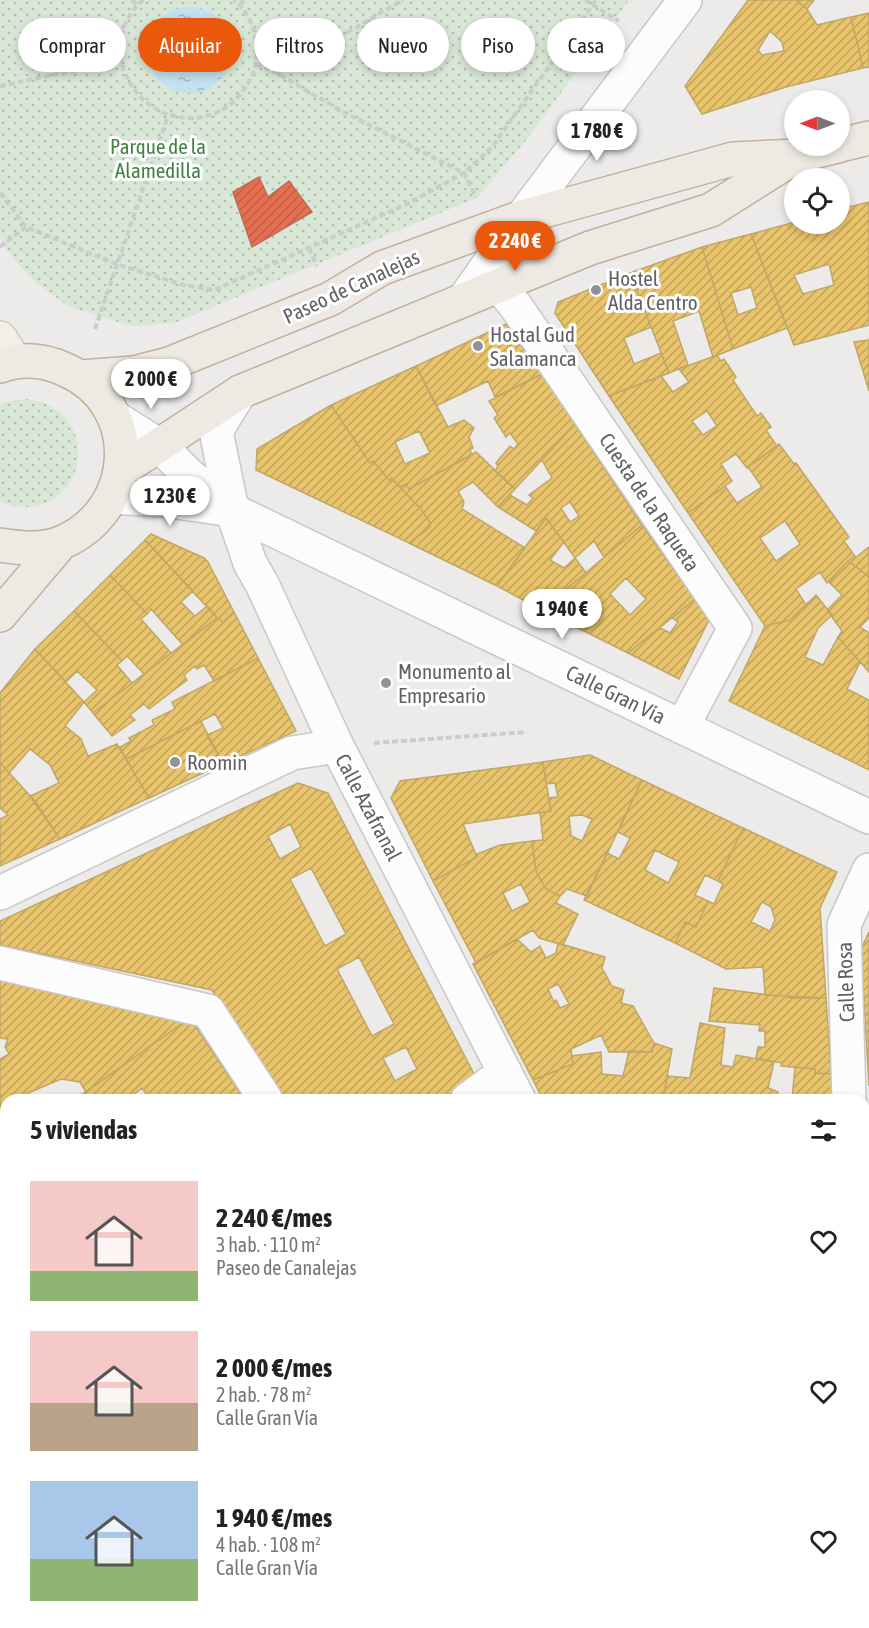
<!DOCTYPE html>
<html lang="es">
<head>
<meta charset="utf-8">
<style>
	:root { --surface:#fff; --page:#f2f2f2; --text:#222; --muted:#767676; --accent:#ea580c }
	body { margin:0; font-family:"Asap Condensed",sans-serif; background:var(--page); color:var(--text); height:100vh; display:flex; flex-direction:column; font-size:22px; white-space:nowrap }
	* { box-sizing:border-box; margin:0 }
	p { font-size:20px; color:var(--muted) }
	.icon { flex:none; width:33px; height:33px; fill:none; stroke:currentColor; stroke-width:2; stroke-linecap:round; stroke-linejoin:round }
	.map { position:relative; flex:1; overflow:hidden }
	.side { position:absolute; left:0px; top:1094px; width:870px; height:536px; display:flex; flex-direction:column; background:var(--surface); border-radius:18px 18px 0 0; box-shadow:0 3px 9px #0003 }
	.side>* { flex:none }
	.hud { position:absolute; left:18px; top:18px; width:834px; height:54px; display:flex; gap:12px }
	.needle { width:39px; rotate:270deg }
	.fabs { position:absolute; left:784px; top:90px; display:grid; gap:12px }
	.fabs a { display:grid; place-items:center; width:66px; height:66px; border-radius:50%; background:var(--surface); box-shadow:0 3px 9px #0003; font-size:30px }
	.price { position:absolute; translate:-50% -51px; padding:0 14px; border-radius:21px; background:#fff; color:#222; font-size:20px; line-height:39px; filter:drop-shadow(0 2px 3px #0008) }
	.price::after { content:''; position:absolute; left:50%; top:36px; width:18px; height:14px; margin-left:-9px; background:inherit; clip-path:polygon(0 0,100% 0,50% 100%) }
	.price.active { background:var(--accent); color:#fff }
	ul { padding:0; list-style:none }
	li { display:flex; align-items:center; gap:18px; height:150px; padding:0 30px }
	li span { display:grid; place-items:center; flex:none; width:168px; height:120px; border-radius:0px; color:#555 }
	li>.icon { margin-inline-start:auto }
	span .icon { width:72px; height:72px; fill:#fffc; stroke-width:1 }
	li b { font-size:26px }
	h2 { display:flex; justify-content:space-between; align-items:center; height:72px; padding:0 30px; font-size:26px }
	.tag { padding:0 21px; border-radius:27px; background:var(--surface); box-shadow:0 3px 9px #0003; font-size:21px; line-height:54px }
	.tag.active { background:var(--accent); color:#fff }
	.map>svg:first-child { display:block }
	.park { fill:url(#park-dots) }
	.water { fill:url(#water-ripples) }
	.homes { fill:url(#homes-hatch); stroke:#bfa768; stroke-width:1.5; fill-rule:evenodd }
	.shops { fill:url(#shops-hatch); stroke:#be6b57; stroke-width:1.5 }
	.public { fill:url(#public-hatch); stroke:#4c748c; stroke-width:1.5 }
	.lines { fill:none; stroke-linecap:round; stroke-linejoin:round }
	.street-casing { stroke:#c8c8c8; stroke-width:36 }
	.secondary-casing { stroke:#c7c8c8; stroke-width:36 }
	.primary-casing { stroke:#d2c9ba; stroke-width:36 }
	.highway-casing { stroke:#c0b19a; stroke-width:36 }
	.path { stroke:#cacdcb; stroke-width:4; stroke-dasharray:6 3; stroke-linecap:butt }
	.street { stroke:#fcfcfc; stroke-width:33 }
	.secondary { stroke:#fcfcfc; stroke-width:33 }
	.primary { stroke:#f2efe9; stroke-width:33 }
	.highway { stroke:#eeeae3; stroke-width:33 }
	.poi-dot { fill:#909293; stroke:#fff; stroke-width:2 }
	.labels { text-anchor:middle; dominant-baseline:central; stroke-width:6; stroke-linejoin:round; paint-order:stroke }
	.park-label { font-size:21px; fill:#438241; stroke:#fff }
	.poi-label { font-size:21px; fill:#5e6265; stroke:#fff; text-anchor:start }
	.street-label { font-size:21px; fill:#5e6265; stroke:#fff }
</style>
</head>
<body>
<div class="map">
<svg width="869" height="1628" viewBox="0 0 869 1628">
	<defs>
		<pattern id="park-dots" width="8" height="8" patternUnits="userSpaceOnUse" patternTransform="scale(1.5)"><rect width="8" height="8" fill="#d9e7d6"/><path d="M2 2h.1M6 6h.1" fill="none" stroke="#b3bfb1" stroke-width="1.8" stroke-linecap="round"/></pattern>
		<pattern id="water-ripples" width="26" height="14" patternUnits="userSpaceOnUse" patternTransform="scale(1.5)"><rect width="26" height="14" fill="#c3e1f1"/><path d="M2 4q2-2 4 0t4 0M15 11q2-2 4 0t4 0" fill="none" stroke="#a2bac7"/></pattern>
		<pattern id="homes-hatch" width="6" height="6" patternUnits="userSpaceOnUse" patternTransform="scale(1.5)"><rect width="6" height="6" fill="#e9c46a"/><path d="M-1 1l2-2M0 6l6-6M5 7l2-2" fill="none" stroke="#c0a35b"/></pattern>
		<pattern id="shops-hatch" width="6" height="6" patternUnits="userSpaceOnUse" patternTransform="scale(1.5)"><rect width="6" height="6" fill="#e76f51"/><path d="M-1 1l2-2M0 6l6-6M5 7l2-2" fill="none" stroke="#be5f47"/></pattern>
		<pattern id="public-hatch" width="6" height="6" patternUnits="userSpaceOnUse" patternTransform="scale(1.5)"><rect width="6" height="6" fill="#457b9d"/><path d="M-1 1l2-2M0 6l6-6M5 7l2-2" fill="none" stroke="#3b647d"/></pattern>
	</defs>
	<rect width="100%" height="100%" fill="#edebe9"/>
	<path class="park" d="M0,0H629L528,138L477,198L174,323L132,326L70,307C40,288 18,269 0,239Z
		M26,399C32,400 39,401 44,403C109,430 75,531 0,502V405L8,401Z"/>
	<path class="water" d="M146 50a43 43 0 1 1 86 0a43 43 0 1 1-86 0Z"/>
	<path class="homes" d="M748,0H796L807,9L817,25L851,17L863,68L786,87L702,114L685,86ZM770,31L782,42L784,51L762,55L758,50Z
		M796,0H814L807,9Z
		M869,13V67L863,68L851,17Z
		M869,202V325L794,345L751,234L795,222V224H840V209ZM829,264L834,285L803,294L794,275Z
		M751,234L787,328L733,349L702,247ZM751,287L757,308L738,315L731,293Z
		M702,247L733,349L713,357L699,311L673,321L688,365L669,373L630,273Z
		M630,273L651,327L624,338L634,364L661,353L669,373L609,396L555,313L558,302Z
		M506,324L542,374L495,397L488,381L436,406L416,366Z
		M869,340V391L854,342Z
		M717,355L721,361L724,359L736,377L733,380L757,416L761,413L771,427L766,430L777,446L747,468L736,454L721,464L732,481L688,513L609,396L661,376L673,392L689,382L679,369ZM707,411L717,426L703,435L692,421Z
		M416,366L448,427L464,420L474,428L469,437L473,448L470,450L472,455L409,489L406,484L400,487L391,478L390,481L373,461L370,463L331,405ZM419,431L430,453L405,464L395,442Z
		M542,374L575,424L515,489L495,471L498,466L496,463L510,446L514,449L518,444L510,433L506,437L494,418L498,415L489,401Z
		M331,405L370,463L373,461L390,481L391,478L420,508L431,524L428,529L409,543L256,470L257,449Z
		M575,424L642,525L604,557L594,541L575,558L546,518L536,531L498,507L510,495L527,505L533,498L529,495L552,478L542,460ZM570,502L579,516L570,522L561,508Z
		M779,444L794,464L796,463L849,537L844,541L855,556L848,561L827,583L820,572L796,589L806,605L790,620L765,626L688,513L725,486L737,503L762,487L748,467ZM785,521L800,544L776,561L760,538Z
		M476,452L515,489L498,507L473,482L458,491L464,502L462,509L525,548L497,586L409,543L428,529L431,524L420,508L400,487L406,484L409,489Z
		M546,518L564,542L550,560L564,568L575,558L586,573L542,610L497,586Z
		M642,525L695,599L628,653L542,610ZM626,578L646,599L630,615L610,594Z
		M151,534L204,558L208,562L234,612L223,622L217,618L145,540Z
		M145,540L193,591L181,602L195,616L207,606L217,618L183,645L151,609L147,614L110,575Z
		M869,547V577L850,562Z
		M848,561L869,577V618L860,627L869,633V672L838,637L842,631L827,610L842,595L829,582Z
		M110,575L147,614L141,619L171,653L144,674L127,656L122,661L74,611Z
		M816,595L832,615L818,628L805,657L823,665L838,637L860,662L847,689L869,700V770L729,701L765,626L790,620Z
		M695,599L709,620L679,679L628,653L660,628L670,633L678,622L672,618Z
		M74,611L122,661L117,665L132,683L93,713L84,702L97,690L77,671L66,682L35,649Z
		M234,612L258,658L214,681L204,665L197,669L195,666L184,675L187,680L149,709L144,704L130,715L135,720L112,736L93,713L217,618L223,622Z
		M35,649L84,702L65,726L81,739L88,756L117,744L149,798L60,839L30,796L59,783L50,765L30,749L9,773L0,763V693Z
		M258,658L296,731L223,764L207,735L223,728L215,714L126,759L120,747L131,741L129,738L154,725L152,720L175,709L172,702Z
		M201,721L223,764L149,798L126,759Z
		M590,755L642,780L587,896L567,889L560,896L546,889L536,871L532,841L543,840L540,813L551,811L548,798L558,797L555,783L546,784L543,762ZM582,815L592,819L582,841L571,836L569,816Z
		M543,762L551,811L463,824L477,857L433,881L391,798L400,781Z
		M0,763L35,801L60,839L0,866V819L8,815L0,808Z
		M642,780L743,828L718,881L705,875L695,895L708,901L696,927L685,922L675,943L584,900L607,853L619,859L630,838L618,832ZM655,850L679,862L668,883L645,870Z
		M298,783L328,793L475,1076L441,1100H286L212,990L0,945V921ZM290,824L301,847L280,859L268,836ZM311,868L346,934L325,946L290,879ZM359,957L394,1024L372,1036L337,969ZM406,1047L417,1069L395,1081L383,1058Z
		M743,828L837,872L820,908L826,998L765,995L763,967L726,969L675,943L685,922L696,927L708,901L714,904L723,884L718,881ZM762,902L771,907L775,920L770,931L751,922Z
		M532,841L536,871L546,889L560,896L556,903L578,914L563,945L539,938L533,930L476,963L433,881L477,857V854L500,845ZM521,884L530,902L512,911L503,893Z
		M869,932V1086L861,949Z
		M517,939L531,952L540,946L546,958L556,953L558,943L605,957L602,968L612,986L624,990L621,1003L633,1006L654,1043L652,1052H609L601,1035L571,1049L573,1064L533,1080L473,964ZM558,984L569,1004L560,1008L556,1000L554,1002L548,989Z
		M0,978L190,1018L86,1092L80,1082L61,1079L21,1096L23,1100H6V1147L0,1152V1059L9,1054L5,1047L8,1039L0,1038Z
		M714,988L794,998H826L831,1074L815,1073V1069L781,1066L782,1063L756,1058L758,1047H765V1031H759L760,1025L709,1021Z
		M190,1018L245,1100H151L142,1088L127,1100H74Z
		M700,1023L725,1028L721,1065L733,1067L736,1055L774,1062L768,1088L778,1092L776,1100H663L667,1076L690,1078Z
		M654,1043L672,1049L663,1100H543L533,1080L573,1064L572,1056L601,1052L602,1074L623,1076L629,1051L652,1052Z
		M795,1067L815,1069V1073L831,1074L833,1100H792Z
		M6,1147V1235L0,1225V1152Z
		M864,1190L869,1199V1237L864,1239Z
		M869,1237V1374L864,1378V1239Z
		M864,1387L869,1395L868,1507L864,1502Z
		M6,1399V1448L4,1446L0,1450V1405Z
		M6,1469V1520L0,1515V1475Z
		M0,1515L6,1520V1547L0,1554Z
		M864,1534L867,1538L869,1537V1560L864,1562Z
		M869,1560V1578L864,1567V1562Z
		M864,1567L869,1578V1582L864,1583Z
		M869,1582V1628H860L856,1623H864V1583Z
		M381,1623H493L494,1624L491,1628H381L379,1626Z
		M495,1623H531L536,1628H491Z
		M705,1623H790L794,1628H698Z"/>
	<path class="shops" d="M259,177L268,197L289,181L312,212L252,247L233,192Z"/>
	<path class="public" d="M29,1623H185L180,1628H35Z"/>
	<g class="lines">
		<defs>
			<path id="street" d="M499,285L517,308L735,628L682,727
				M465,298L522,217L685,0
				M232,510L250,563L262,584L337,746L519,1100
				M0,893L292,753L337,746
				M0,963L208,1011L266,1100
				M467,1100L505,1072
				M849,1100L844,925L869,870
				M864,1167L869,1168
				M0,1303L6,1312
				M0,1383L6,1377
				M0,1598L6,1591
				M305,1623L311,1628
				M823,1623L827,1628
				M363,1628L366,1623"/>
			<path id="secondary" d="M114,417L160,446L189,475L232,510L869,817
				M112,497L163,500L232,510
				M232,510L216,431L240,392"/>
			<path id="primary" d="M0,338L15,361"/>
			<path id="highway" d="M840,145L869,138
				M0,366C22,358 45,360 66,370C143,404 138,509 63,542C43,551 21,548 0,545
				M81,377L134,373L169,364L330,299L382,268L522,217L733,159L796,156L838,146
				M120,471L240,392L590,248L711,210L795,157
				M0,615L61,543"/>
		</defs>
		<use href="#street" class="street-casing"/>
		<use href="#secondary" class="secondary-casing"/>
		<use href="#primary" class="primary-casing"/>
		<use href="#highway" class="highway-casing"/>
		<path class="path" d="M132,0L137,5
			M143,0C93,44 132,122 196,118C209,117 223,111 233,102C244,91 253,78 256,63C260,40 252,15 234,0
			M585,0L619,21
			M240,5L244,0
			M256,64L277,73L338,109L464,173L476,197
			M277,73L403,0
			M0,86L121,61
			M0,193L26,227L116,264L184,285L214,290L407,204L464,173L492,147L596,0
			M0,247L26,227
			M309,248L317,266
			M95,329L168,116
			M374,743L527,732
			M218,1628L221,1623"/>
		<use href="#street" class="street"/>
		<use href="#secondary" class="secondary"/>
		<use href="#primary" class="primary"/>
		<use href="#highway" class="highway"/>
	</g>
	<g class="poi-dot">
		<circle cx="596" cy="290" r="6"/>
		<circle cx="478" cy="346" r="6"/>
		<circle cx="386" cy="683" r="6"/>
		<circle cx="175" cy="762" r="6"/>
	</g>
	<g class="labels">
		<g class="park-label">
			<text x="158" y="146">Parque de la<tspan x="158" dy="24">Alamedilla</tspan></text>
		</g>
		<g class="poi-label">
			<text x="608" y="278">Hostel<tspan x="608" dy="24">Alda Centro</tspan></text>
			<text x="490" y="334">Hostal Gud<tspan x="490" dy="24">Salamanca</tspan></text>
			<text x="398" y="671">Monumento al<tspan x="398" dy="24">Empresario</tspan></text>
			<text x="187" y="762">Roomin</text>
		</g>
		<g class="street-label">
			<text transform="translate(351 286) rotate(-25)">Paseo de Canalejas</text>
			<text transform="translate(650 502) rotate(56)">Cuesta de la Raqueta</text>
			<text transform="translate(616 694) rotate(26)">Calle Gran Vía</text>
			<text transform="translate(369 807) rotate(62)">Calle Azafranal</text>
			<text transform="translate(845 982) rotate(-92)">Calle Rosa</text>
		</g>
	</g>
</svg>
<div class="fabs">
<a><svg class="needle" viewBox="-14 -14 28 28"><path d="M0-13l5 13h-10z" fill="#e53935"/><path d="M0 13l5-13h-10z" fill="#767676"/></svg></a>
<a><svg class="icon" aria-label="locate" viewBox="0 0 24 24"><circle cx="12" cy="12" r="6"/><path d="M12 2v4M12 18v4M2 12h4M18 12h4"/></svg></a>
</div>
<b class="price" style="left:597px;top:162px">1 780 €</b>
<b class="price active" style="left:515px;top:272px">2 240 €</b>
<b class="price" style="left:151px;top:410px">2 000 €</b>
<b class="price" style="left:170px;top:527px">1 230 €</b>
<b class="price" style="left:562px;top:640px">1 940 €</b>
<div class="hud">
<a class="tag">Comprar</a>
<a class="tag active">Alquilar</a>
<a class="tag">Filtros</a>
<a class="tag">Nuevo</a>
<a class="tag">Piso</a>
<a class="tag">Casa</a>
</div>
<section class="side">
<h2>5 viviendas<svg class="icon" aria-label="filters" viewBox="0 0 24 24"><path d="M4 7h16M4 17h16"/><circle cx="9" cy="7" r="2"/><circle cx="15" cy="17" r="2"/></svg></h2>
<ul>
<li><span style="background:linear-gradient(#f6c9c9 75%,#8fb573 0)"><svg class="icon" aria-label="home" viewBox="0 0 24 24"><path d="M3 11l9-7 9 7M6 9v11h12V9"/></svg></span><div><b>2 240 €/mes</b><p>3 hab. · 110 m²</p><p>Paseo de Canalejas</p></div><svg class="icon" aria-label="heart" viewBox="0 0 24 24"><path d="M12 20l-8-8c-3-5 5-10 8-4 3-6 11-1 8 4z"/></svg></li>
<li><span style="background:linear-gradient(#f6c9c9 60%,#b9a48a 0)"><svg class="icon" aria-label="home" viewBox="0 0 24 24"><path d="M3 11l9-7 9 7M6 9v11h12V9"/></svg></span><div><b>2 000 €/mes</b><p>2 hab. · 78 m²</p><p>Calle Gran Vía</p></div><svg class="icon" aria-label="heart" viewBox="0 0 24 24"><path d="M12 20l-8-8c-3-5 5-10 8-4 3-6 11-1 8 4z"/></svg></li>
<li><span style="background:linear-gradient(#a9c7e8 65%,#8fb573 0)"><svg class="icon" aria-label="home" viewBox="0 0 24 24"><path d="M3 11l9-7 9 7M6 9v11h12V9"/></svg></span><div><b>1 940 €/mes</b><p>4 hab. · 108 m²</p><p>Calle Gran Vía</p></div><svg class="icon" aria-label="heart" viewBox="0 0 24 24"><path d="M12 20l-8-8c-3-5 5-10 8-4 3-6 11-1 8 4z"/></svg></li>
</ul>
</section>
</div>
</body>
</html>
